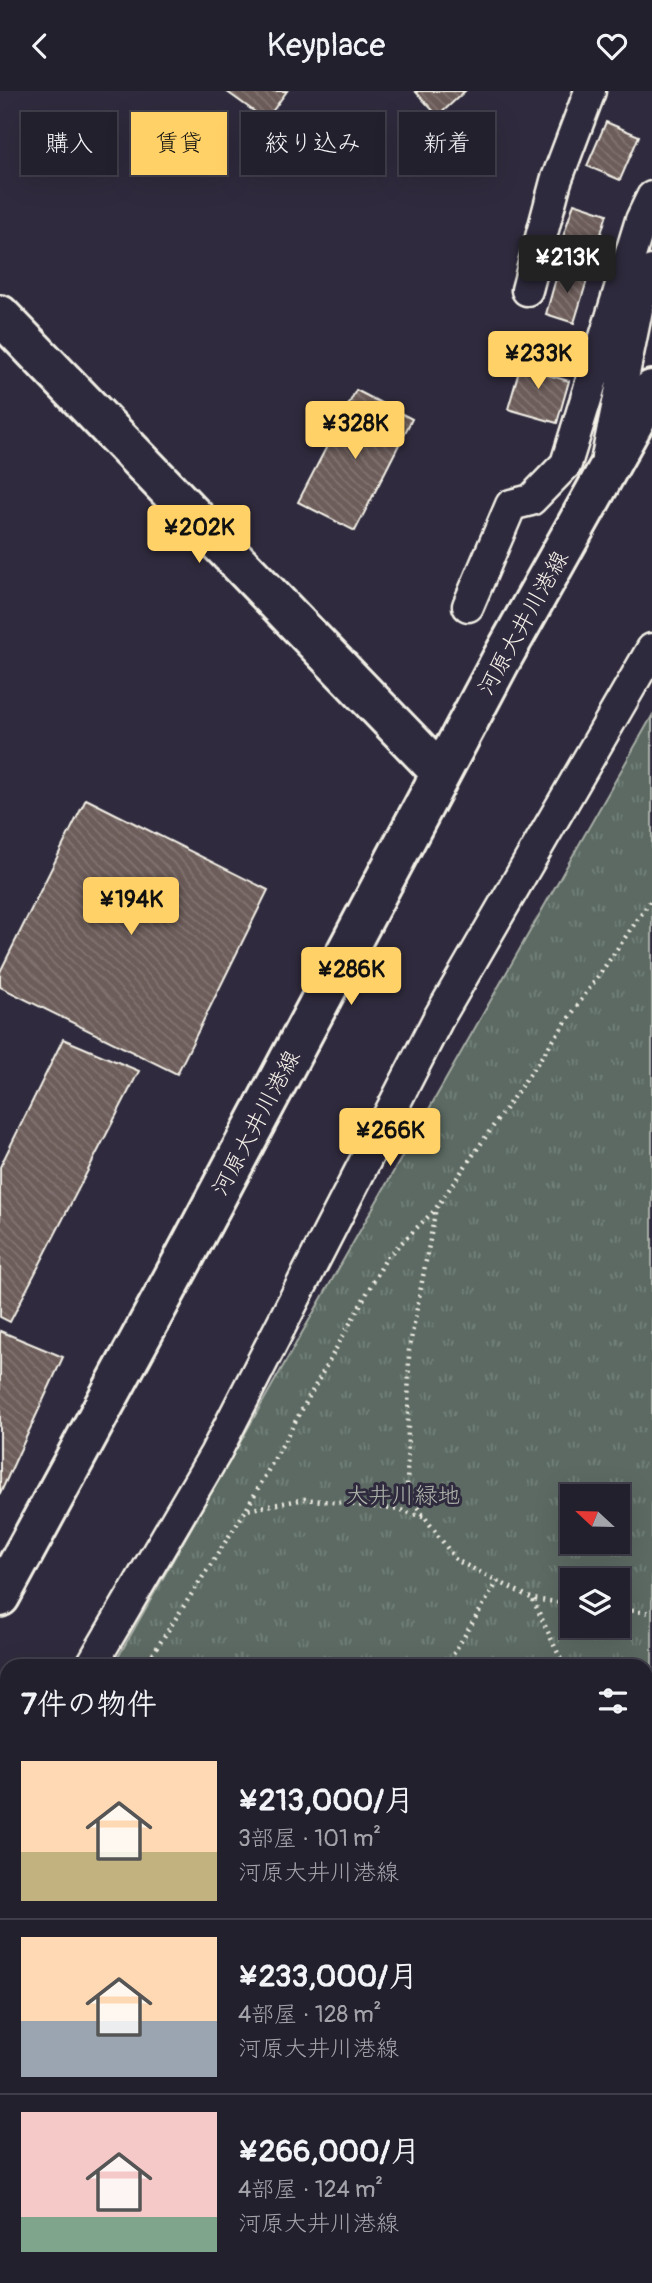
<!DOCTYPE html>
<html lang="ja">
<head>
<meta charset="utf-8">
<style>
	:root { --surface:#23202e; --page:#2b2836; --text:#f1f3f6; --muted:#a3a3aa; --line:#403e4a; --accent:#ffd166 }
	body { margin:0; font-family:Pangolin,"Klee One",sans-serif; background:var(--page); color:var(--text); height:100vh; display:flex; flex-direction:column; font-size:26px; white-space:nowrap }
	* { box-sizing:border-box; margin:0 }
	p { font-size:23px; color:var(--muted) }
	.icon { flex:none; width:38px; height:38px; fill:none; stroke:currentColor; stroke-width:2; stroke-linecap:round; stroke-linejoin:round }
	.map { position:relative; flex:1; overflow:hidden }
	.drawer { position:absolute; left:0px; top:1568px; width:653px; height:625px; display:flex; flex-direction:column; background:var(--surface); border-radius:21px 21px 0 0; box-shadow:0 7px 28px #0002,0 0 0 2px var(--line) }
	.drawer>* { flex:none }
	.top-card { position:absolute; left:21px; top:21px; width:611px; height:63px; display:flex; gap:14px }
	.needle { width:46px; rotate:292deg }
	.tools { position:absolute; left:560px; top:1393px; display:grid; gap:14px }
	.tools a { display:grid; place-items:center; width:70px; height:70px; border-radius:0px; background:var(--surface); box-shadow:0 7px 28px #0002,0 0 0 2px var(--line); font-size:35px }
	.price { position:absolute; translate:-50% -60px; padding:0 16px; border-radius:7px; background:var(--accent); color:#111; font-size:23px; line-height:46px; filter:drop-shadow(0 2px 4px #0008) }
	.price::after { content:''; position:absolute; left:50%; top:42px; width:21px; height:16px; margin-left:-10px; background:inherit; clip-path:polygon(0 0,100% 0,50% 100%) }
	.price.on { background:#222; color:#fff }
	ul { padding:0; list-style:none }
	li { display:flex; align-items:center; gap:21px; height:175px; padding:0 21px }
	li+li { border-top:2px solid var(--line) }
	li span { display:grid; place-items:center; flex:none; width:196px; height:140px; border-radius:0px; color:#555 }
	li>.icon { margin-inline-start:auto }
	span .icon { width:84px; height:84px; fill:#fffc; stroke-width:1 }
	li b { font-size:30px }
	h2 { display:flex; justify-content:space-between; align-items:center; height:84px; padding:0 21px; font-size:30px }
	.pill { padding:0 24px; border-radius:0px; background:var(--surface); box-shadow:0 7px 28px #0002,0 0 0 2px var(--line); font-size:24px; line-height:63px }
	.pill.on { background:var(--accent); color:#111 }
	header { display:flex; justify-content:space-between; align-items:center; height:91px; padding:0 21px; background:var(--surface); font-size:32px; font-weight:600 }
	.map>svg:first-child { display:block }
	.grass { fill:url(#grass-dots); stroke:#a8aea6; stroke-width:2 }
	.park { fill:url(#park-tufts); stroke:#a8aea6; stroke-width:2; fill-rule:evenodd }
	.building { fill:url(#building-back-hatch); stroke:#f4f1e8; stroke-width:2 }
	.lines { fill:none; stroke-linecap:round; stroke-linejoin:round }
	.lane-casing { stroke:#f4f1e8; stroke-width:21 }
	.street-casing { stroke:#f4f1e8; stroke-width:35 }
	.secondary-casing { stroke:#f4f1e8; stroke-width:44 }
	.path { stroke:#f4f1e8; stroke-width:4.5; stroke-dasharray:2 5; stroke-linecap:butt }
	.lane { stroke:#2f2a3d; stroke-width:16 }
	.street { stroke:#2f2a3d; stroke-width:30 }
	.secondary { stroke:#2f2a3d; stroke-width:38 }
	.labels { text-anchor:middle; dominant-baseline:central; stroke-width:6; stroke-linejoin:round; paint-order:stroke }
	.street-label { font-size:23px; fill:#f4f1e8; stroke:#2f2a3d }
	.park-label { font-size:23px; fill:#afb5ac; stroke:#2f2a3d }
</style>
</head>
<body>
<header><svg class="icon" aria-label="back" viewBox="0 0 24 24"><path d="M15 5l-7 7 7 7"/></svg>Keyplace<svg class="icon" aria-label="heart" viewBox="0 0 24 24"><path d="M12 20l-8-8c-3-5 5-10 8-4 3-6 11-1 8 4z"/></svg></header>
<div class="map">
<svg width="652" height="2192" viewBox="0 0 652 2192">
	<defs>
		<pattern id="grass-dots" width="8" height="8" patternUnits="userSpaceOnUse" patternTransform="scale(1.75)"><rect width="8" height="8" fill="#5b6b63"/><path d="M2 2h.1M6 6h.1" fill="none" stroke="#738179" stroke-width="1.8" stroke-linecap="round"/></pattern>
		<pattern id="park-tufts" width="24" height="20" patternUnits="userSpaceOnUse" patternTransform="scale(1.75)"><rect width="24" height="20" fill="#5b6b63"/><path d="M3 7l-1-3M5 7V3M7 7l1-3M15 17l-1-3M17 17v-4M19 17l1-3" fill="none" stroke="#738179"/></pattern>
		<pattern id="building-back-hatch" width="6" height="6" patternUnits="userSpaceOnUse" patternTransform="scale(1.75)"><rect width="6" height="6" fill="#6d5d5a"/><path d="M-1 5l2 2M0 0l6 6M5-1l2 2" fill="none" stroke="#827572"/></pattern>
	</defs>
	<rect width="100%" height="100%" fill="#2f2a3d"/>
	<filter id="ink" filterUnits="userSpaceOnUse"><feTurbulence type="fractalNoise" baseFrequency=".0143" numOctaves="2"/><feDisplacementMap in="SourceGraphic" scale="14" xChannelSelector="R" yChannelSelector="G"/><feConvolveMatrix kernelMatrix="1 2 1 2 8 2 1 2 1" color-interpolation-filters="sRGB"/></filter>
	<g filter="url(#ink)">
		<path class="grass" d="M652,2088V2192H535L542,2186H646V2094Z"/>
		<path class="park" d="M652,625V2148L646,2153V1575H113ZM572,1405H618V1451H572ZM572,1489H618V1535H572Z
			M7,1762V2186H607L600,2192H0V1774Z"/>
		<path class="building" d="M226,0H287L266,29Z
			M415,0H465L438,25Z
			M606,31L639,45L620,89L587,75Z
			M574,112L607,123L593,169L559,158Z
			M559,177L588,186L574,232L546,223Z
			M525,259L542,264L537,281L569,290L557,332L508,318Z
			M356,299L412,328L355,440L298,411Z
			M86,708L268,799L177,983L0,896V881Z
			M63,948L139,980L10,1231L0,1226V1076Z
			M0,1240L63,1266L0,1403Z"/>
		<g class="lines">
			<defs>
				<path id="lane" d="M646,2027L652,2022
					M646,2123L652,2117
					M461,2192L468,2186
					M575,2192L581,2186"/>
				<path id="street" d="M527,199L556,90L590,0
					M607,366L639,209L652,180
					M468,515L511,414L531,409L566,373L641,129L652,106
					M91,1575L215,1363L438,928L652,558
					M0,1732L7,1720"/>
				<path id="secondary" d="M0,224L441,682
					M0,1506L185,1165L501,569L652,299"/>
			</defs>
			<use href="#lane" class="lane-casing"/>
			<use href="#street" class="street-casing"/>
			<use href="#secondary" class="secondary-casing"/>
			<path class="path" d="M423,1426L401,1419L305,1408L246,1419L387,1166L436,1118
				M533,1509L564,1575
				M572,1513L533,1508L456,1469L407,1402L409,1259L436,1117L652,808
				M618,1518L652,1522
				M145,1575L246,1419
				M446,1575L498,1490
				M646,1804L652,1840
				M0,1856L7,1841
				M646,1903L652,1893
				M0,2169L7,2172
				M42,2186L59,2192
				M117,2192L120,2186
				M309,2192L320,2186"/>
			<use href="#lane" class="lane"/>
			<use href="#street" class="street"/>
			<use href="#secondary" class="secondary"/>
		</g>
	</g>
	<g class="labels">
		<g class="street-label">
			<text transform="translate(523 532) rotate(-61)">河原大井川港線</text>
			<text transform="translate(256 1032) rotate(-62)">河原大井川港線</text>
		</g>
		<g class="park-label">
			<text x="403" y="1404">大井川緑地</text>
		</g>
	</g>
</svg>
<div class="tools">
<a><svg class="needle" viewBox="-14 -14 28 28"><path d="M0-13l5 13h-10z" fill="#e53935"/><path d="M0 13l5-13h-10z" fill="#a3a3aa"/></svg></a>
<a><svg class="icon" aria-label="layers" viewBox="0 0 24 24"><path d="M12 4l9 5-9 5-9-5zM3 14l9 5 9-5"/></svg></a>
</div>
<b class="price on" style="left:567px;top:204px">¥213K</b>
<b class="price" style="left:538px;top:300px">¥233K</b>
<b class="price" style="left:355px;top:370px">¥328K</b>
<b class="price" style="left:199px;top:474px">¥202K</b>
<b class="price" style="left:131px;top:846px">¥194K</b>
<b class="price" style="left:351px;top:916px">¥286K</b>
<b class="price" style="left:390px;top:1077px">¥266K</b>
<div class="top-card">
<a class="pill">購入</a>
<a class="pill on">賃貸</a>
<a class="pill">絞り込み</a>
<a class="pill">新着</a>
</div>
<section class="drawer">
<h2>7件の物件<svg class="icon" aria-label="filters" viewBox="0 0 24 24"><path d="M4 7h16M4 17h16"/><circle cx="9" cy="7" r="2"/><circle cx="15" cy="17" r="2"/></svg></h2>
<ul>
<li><span style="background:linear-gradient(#ffd9b3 65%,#c2b280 0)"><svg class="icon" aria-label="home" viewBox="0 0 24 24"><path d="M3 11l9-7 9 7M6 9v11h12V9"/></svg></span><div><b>¥213,000/月</b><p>3部屋 · 101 m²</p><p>河原大井川港線</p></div></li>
<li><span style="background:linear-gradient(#ffd9b3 60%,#9aa5b1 0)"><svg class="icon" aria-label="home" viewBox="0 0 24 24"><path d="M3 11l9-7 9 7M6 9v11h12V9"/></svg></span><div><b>¥233,000/月</b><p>4部屋 · 128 m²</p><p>河原大井川港線</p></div></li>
<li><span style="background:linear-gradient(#f6c9c9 75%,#7fa58c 0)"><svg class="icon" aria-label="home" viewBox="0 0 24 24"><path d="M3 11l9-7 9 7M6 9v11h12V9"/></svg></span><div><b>¥266,000/月</b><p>4部屋 · 124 m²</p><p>河原大井川港線</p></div></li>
</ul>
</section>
</div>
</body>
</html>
